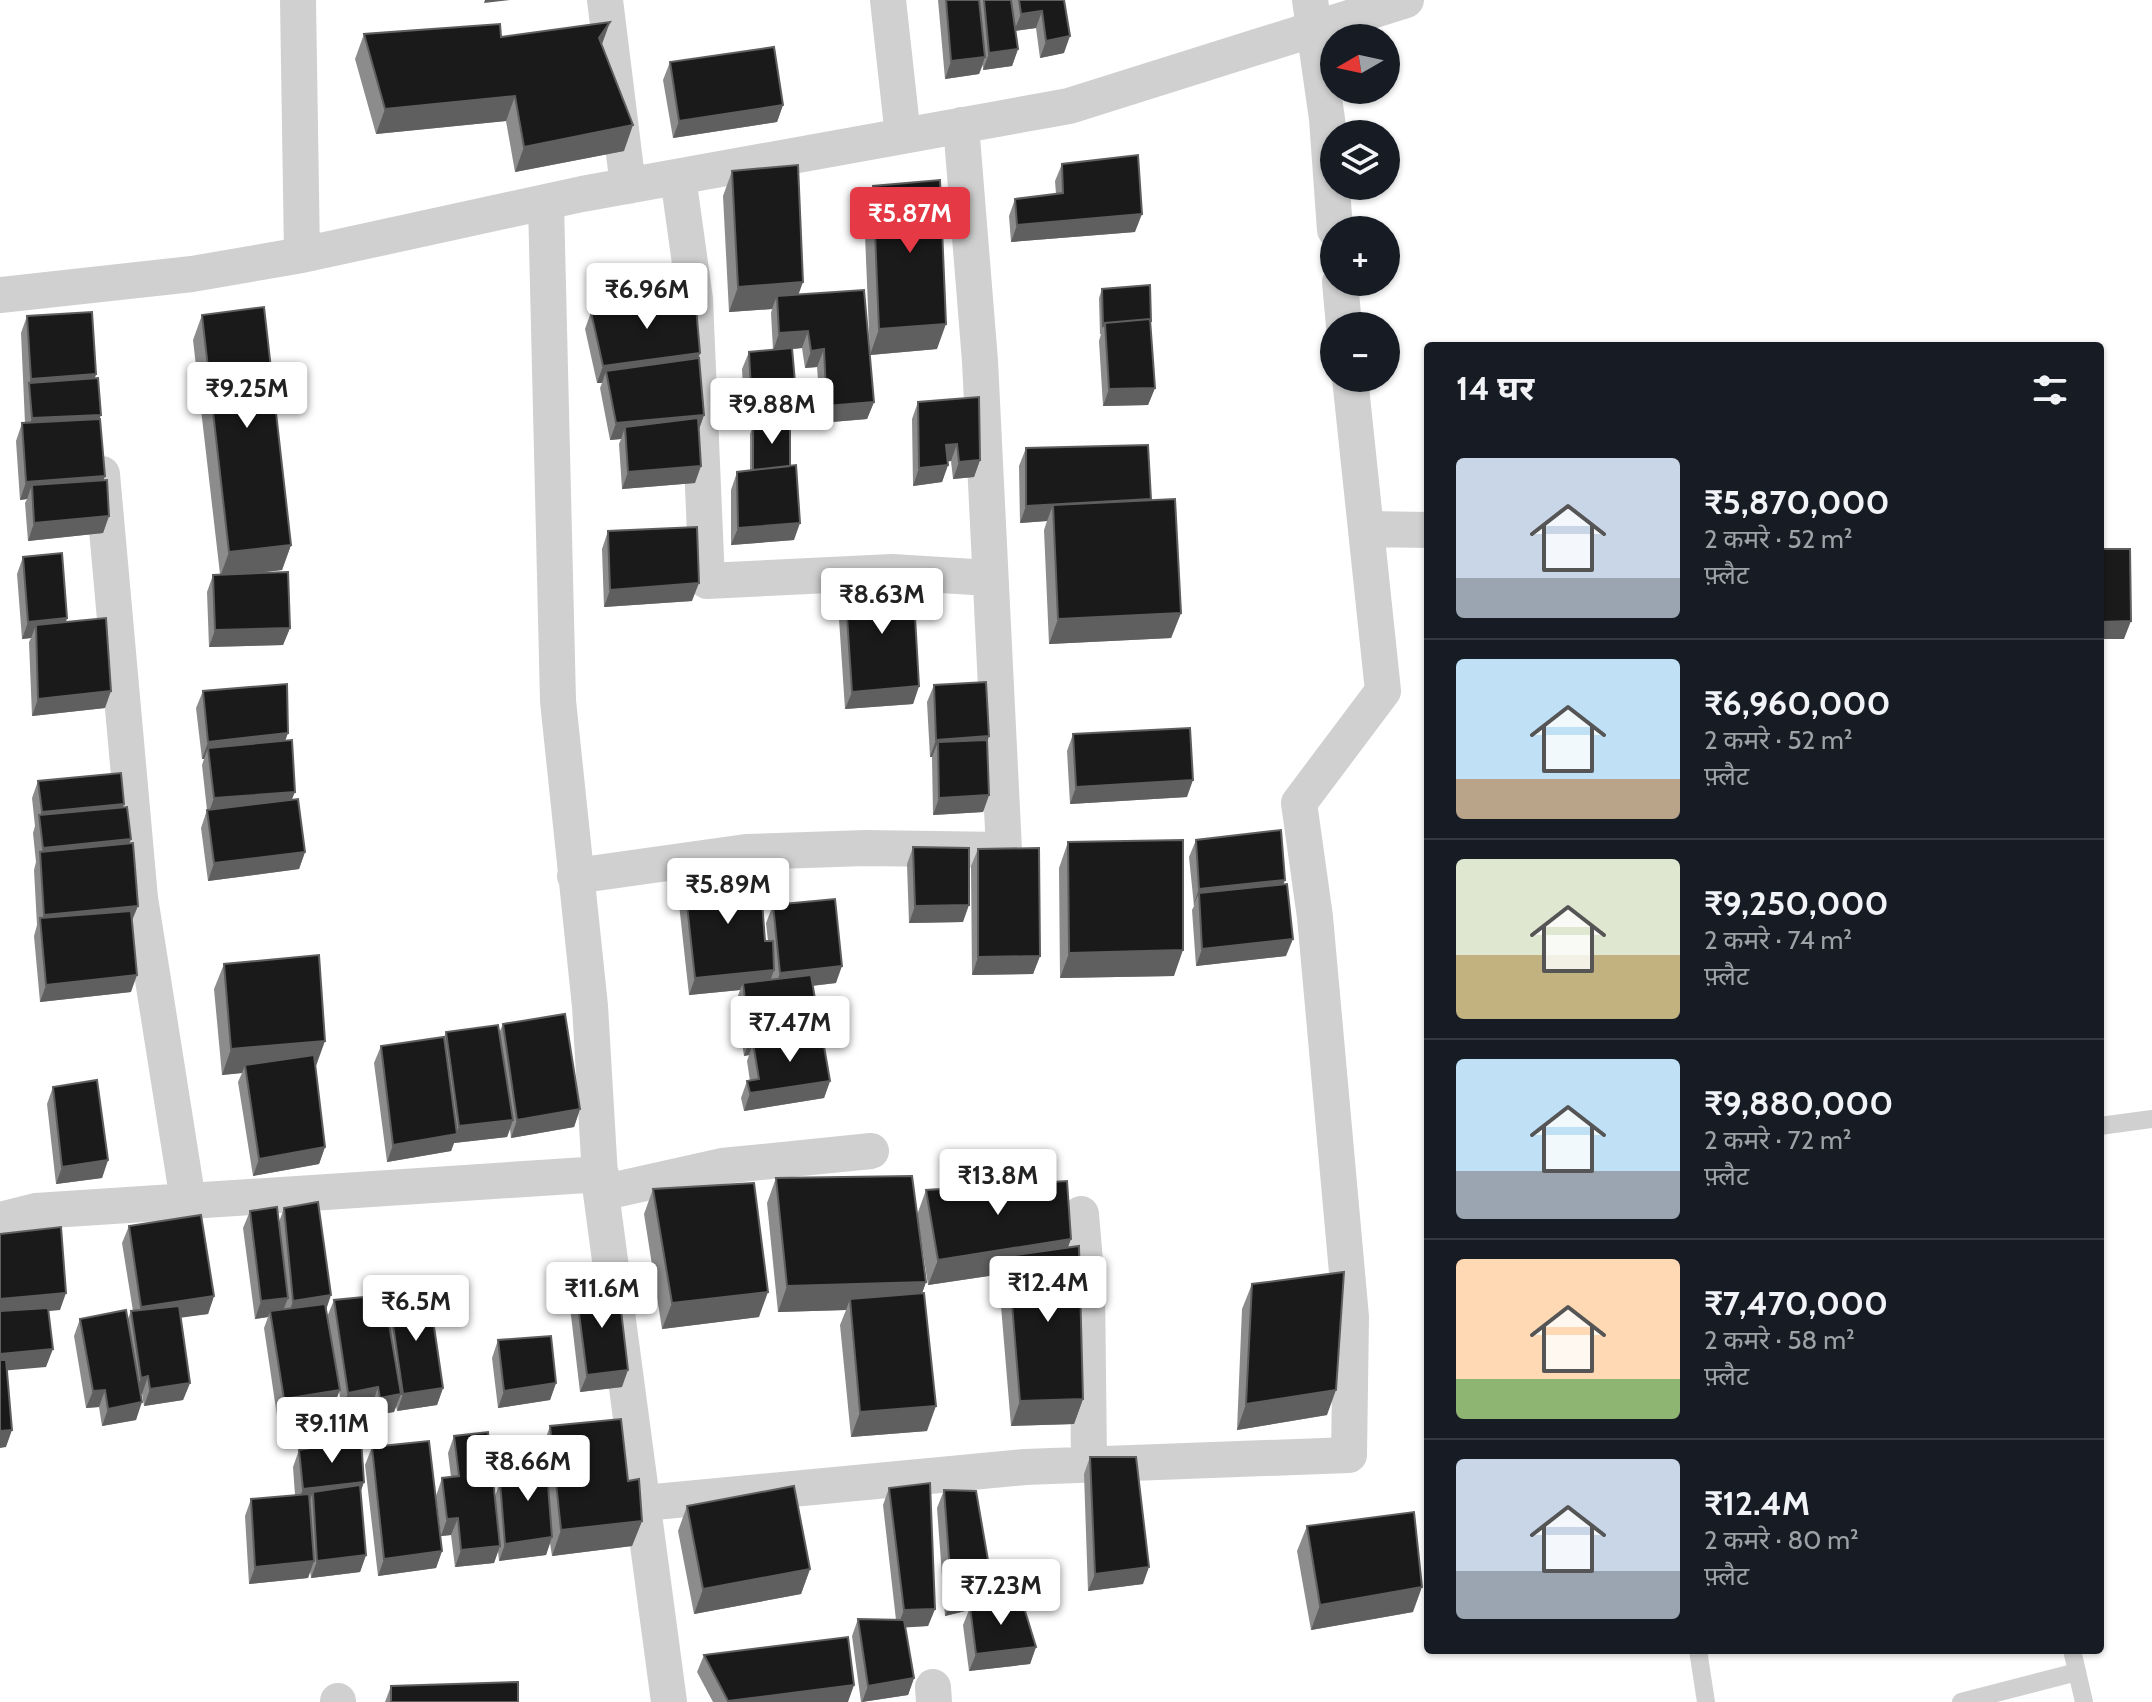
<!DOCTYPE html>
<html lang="hi">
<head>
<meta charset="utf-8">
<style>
	:root { --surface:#171b24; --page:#242831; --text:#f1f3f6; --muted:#9ea1a6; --line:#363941; --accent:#e63946 }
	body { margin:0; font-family:Cabin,"Noto Sans Devanagari",sans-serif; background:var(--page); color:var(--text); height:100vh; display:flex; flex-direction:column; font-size:30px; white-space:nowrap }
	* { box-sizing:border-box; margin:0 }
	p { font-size:26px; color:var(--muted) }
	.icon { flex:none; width:44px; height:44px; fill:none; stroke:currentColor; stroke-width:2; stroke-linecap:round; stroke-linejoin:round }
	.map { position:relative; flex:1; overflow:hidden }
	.side { position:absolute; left:1424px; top:342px; width:680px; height:1312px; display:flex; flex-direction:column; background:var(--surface); border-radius:8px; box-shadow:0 2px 6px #0004 }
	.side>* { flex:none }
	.needle { width:52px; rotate:261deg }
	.tools { position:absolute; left:1320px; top:24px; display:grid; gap:16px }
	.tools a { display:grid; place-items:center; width:80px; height:80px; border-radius:50%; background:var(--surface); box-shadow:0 2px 6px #0004; font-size:40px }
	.price { position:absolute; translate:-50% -68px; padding:0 18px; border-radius:8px; background:#fff; color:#222; font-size:26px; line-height:52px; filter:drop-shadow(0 2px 4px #0008) }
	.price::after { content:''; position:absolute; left:50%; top:48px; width:24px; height:18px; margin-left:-12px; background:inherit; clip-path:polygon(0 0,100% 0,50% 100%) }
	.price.current { background:var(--accent); color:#fff }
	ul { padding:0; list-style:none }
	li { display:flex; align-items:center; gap:24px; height:200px; padding:0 32px }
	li+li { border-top:2px solid var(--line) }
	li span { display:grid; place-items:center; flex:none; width:224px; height:160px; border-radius:8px; color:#555 }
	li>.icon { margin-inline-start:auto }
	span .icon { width:96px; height:96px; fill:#fffc; stroke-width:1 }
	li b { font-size:34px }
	h2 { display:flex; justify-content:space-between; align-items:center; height:96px; padding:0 32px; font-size:34px }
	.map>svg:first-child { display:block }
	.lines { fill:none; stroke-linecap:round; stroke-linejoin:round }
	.lane { stroke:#d0d0d0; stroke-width:18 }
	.street { stroke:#d0d0d0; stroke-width:36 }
	.wall { fill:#8c8c8c }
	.shaded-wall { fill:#5f5f5f }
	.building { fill:#1a1a1a; stroke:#5f5f5f; stroke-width:2 }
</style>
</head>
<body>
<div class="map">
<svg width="2152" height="1702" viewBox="0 0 2152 1702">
	<rect width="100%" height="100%" fill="#fff"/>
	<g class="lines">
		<path class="lane" d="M2100,1126L2152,1119
			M1698,1650L1706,1702
			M2072,1650L2084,1702
			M1961,1702L2077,1672"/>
		<path class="street" d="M298,0L302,255
			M605,0L628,186
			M888,0L903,136
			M1310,0L1327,119L1335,230
			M678,177L695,299L707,581L892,572L990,578
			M546,203L558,701L590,1006L601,1193L669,1702
			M1340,282L1344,326
			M0,295L192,274L302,255L582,194L1069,106L1406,0
			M102,474L140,898L188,1201
			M1367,529L1428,530
			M575,876L746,852L866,848L1004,850L980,361L961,125
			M601,1193L722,1166L871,1151
			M1081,1214L1087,1285L1089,1463
			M0,1220L36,1211L601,1174
			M644,1503L1025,1467L1349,1455L1351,1317L1315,917L1299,803L1383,691L1350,378
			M933,1687L934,1702
			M338,1701V1702"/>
	</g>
	<path class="wall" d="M938,0H1064V53L1040,58L1036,28L1015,31L1018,49L1012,66L983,70V65L979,74L945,79Z
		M364,34L501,37L601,45L624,151L515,172L506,121L376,134L355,59Z
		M670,62L783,105L777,122L673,138L663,80Z
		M1062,164L1135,232L1011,242L1009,216L1015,199L1056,194L1055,181Z
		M732,171L798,294L874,402L867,419L796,425L795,411L802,394L819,392L817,367L805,368L802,348L792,349L797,405L790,422V466L794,540L731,545V490L737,472L750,471V434L753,426L745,427L742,369L749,352L773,350L771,313L772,309L729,312L723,196Z
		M873,186L937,349L870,355L864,211Z
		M1102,289L1150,323L1155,388L1148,405L1103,406L1099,341L1101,334H1100L1099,298Z
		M591,312L700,353L698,359L704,415L699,429L695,483L622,489L619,444L621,439L610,440L600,388L602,383H597L585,329Z
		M202,315L291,545L282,570L255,573L290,628L283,645L209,647L207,592L213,575L220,574L193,340Z
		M27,316L96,374L95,378L105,476L103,480L109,516L103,533L28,541L25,503L27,499L20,500L16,441L22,423H25L21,333Z
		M918,402L980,460L974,477L953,479L951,461H948V465L942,482L913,486L912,419Z
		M1026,448L1151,499L1181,613L1171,638L1049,644L1044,530L1047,521L1020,523L1019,466Z
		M608,531L692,601L604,607L602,549Z
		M23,557L67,618L66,622L105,708L32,716L29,642L31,638L22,639L17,574Z
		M845,586L919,686L913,704L845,709L838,604Z
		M934,685L989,736L987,743L989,795L983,812L933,815L932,757H930L927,702Z
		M203,691L285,741L292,799L305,852L299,869L208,881L201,828L207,810L202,765L204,759H202L196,708Z
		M1073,734L1187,797L1070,804L1067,751Z
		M38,781L123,807L131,839L129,843L132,922L131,992L40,1002L34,936L37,925L34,870L36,862L33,833L35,826L32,798Z
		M1196,840L1284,885L1286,956L1196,966L1192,910L1194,906L1189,857Z
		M1068,842L1174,976L1060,978L1059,868Z
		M913,847L963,922L909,923L907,864Z
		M978,849L1040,956L1033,974L972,975L971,866Z
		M684,878L765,941H768L766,923L773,905L836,983L812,986L818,1035L830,1081L824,1098L744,1111L741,1098L747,1081H750L747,1061L749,1055L744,1056L736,1001L740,990L689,995L678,895Z
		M224,964L316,1066H315L325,1147L319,1164L253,1176L238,1082L242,1073L222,1075L214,989Z
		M503,1024L580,1109L574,1127L511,1138L510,1129L507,1137L454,1143L451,1151L387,1162L374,1063L381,1046L444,1038L446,1032L499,1033Z
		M53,1087L108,1160L102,1178L56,1184L47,1104Z
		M776,1178L917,1215L926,1190L1068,1248L1083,1399L1074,1424L1011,1426L999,1282L1002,1274L928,1285L918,1220L926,1282L922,1293L927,1431L851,1437L840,1325L846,1310L778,1312L767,1203Z
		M653,1189L759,1317L662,1329L644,1214Z
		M284,1208L326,1309L327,1317L334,1300L386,1305L389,1297L443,1388L437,1405L397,1411L396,1406L394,1412L374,1415L372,1405L342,1410L339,1391L333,1407L277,1416L264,1328L268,1317L255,1319L243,1228L250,1211L279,1222Z
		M129,1226L214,1296L208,1314L181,1317L190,1383L183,1400L144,1406L142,1394H141L136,1420L102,1426L99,1407L86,1408L74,1336L80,1319L127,1321L131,1311H133L122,1243Z
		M1252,1284L1327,1415L1237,1430L1242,1309Z
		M576,1290L622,1387L580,1392L570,1307Z
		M498,1340L556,1383L550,1400L498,1408L492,1358Z
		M550,1426L628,1481L642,1521L632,1546L552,1556L550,1543L546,1555L499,1561L498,1551L494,1563L455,1567L451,1535L441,1536L436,1496L442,1478L451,1477L448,1453L454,1436L495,1496L500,1482L525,1478V1464L531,1447L543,1446Z
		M372,1447L442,1551L436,1568L378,1576L365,1465Z
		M299,1450L364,1482L360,1492L366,1555L360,1572L311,1578L310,1571L308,1578L249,1584L245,1516L251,1499L295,1495L293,1467Z
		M1090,1457L1143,1584L1088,1591L1084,1474Z
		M889,1488L935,1609L928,1626L905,1627L914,1678L908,1695L861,1702L852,1636L858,1619L896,1620L883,1505Z
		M944,1490L987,1604L1036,1647L1030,1664L969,1671L963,1625L969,1610L945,1616L937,1508Z
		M687,1506L810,1569L801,1594L694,1614L678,1531Z
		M1307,1526L1413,1612L1311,1630L1297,1551Z
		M704,1655L854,1685L847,1702H713L697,1672Z
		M391,1686L518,1702H385Z"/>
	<path class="shaded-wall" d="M485,0H510L484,3Z
		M1042,11L1036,28L1014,31L1021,14Z
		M610,22L601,47L599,38Z
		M1070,36L1064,53L1040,58L1046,41Z
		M1018,49L1012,66L983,70L989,53Z
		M985,57L979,74L945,79L951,61Z
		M515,96L506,121L376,134L385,109Z
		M783,105L777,122L673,138L679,121Z
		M633,125L624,151L515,172L524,147Z
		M1142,214L1135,232L1011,242L1017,225Z
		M803,282L794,307L777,296L772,309L729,312L738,287Z
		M946,324L937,349L870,355L879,329Z
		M808,331L802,348L773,351L779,333Z
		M824,349L817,367L805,368L811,351Z
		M700,353L693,371H606L602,383H597L603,366Z
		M96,374L90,392L29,383L31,379Z
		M1155,388L1148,405L1103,406L1109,389Z
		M874,402L867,419L796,425L803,408Z
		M797,405L790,422L745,427L752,410Z
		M101,415L94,432L26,435L32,418Z
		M704,415L698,432L625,427L621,439L610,440L616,423Z
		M957,444L951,461L940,463L946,445Z
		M980,460L974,477L953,479L959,462Z
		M948,465L942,482L913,486L919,468Z
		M701,466L695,483L622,489L628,472Z
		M105,476L99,493L32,485L27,499L20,500L26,482Z
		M1151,499L1145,516L1053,505L1047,521L1020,523L1026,506Z
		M109,516L103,533L28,541L34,523Z
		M800,523L794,540L731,545L738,528Z
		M291,545L282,570L220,577L229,552Z
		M699,583L692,601L604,607L610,590Z
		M1181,613L1171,638L1049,644L1058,619Z
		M67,618L61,635L36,625L31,638L22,639L28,622Z
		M2131,621L2124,639H2100V622Z
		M290,628L283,645L209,647L215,630Z
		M919,686L913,704L845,709L852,692Z
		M111,691L105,708L32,716L38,699Z
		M288,733L282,750L208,748L204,759H202L208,742Z
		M989,736L983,753L938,742L932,757H930L936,740Z
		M1193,780L1187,797L1070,804L1076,787Z
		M295,792L288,809L208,815L214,798Z
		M989,795L983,812L933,815L939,798Z
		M124,804L118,822L39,819L42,812Z
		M131,839L124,857H40L43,848Z
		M305,852L299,869L208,881L214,863Z
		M1285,880L1279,897L1199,893L1193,906L1199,889Z
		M969,905L963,922L909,923L915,906Z
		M138,906L131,923L40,925L44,915Z
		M1293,939L1286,956L1196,966L1202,949Z
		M1183,950L1174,976L1060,978L1069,953Z
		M1040,956L1033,974L972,975L978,957Z
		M842,966L836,983L774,990L780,973Z
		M774,970L768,987L743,983L740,990L689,995L695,978Z
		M137,975L131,992L40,1002L46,985Z
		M820,1029L814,1046L753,1043L749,1055L744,1056L750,1039Z
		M325,1041L316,1066L246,1073L245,1065L242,1073L222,1075L231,1049Z
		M830,1081L824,1098L744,1111L750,1093Z
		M580,1109L574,1127L511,1138L517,1120Z
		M513,1120L507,1137L454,1143L451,1151L387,1162L393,1145L456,1134L459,1126Z
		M325,1147L319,1164L253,1176L259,1159Z
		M108,1160L102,1178L56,1184L62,1167Z
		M1071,1239L1062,1264L1008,1256L1002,1274L928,1285L938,1260Z
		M926,1282L917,1308L850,1299L846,1310L778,1312L787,1286Z
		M768,1292L759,1317L662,1329L672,1303Z
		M66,1293L60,1310L0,1316V1299Z
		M331,1295L325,1313L287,1319L293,1301Z
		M214,1296L208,1314L135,1324L141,1307Z
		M288,1298L281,1316L270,1311L268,1317L255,1319L261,1301Z
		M53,1349L46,1367L0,1371V1354Z
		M628,1370L622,1387L580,1392L587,1375Z
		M148,1376L142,1394L135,1395L141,1378Z
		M190,1383L183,1400L144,1406L150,1389Z
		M556,1383L550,1400L498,1408L504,1391Z
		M378,1387L372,1405L342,1410L348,1393Z
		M443,1388L437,1405L397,1411L403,1394Z
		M105,1390L99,1407L86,1408L93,1391Z
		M340,1390L333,1407L277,1416L284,1399Z
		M1336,1390L1327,1415L1237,1430L1246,1404Z
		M401,1394L394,1412L374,1415L380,1398Z
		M1083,1399L1074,1424L1011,1426L1020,1401Z
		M142,1402L136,1420L102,1426L108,1409Z
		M936,1406L927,1431L851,1437L860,1412Z
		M12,1430L6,1447L0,1448V1431Z
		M364,1482L358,1499L313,1492L308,1505L296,1507L303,1489Z
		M458,1518L451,1535L441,1536L447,1519Z
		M642,1521L632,1546L552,1556L561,1530Z
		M552,1537L546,1555L499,1561L505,1544Z
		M500,1546L494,1563L455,1567L461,1550Z
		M442,1551L436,1568L378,1576L384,1559Z
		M366,1555L360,1572L311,1578L317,1561Z
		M314,1561L308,1578L249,1584L255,1567Z
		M1149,1567L1143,1584L1088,1591L1095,1574Z
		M810,1569L801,1594L694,1614L703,1589Z
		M1422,1587L1413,1612L1311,1630L1320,1605Z
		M993,1589L987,1606L970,1607L969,1610L945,1616L952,1599Z
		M935,1609L928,1626L897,1628L904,1610Z
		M1036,1647L1030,1664L969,1671L976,1654Z
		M914,1678L908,1695L862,1702L868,1686Z
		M854,1685L848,1702H727L728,1701Z"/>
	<path class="building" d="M946,0H979L985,57L951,61Z
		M984,0H1011L1018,49L989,53Z
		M1019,0H1064L1070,36L1046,41L1042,11L1021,14Z
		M610,22L599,38L633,125L524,147L515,96L385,109L364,34L500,24L501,37Z
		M774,47L783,105L679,121L670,62Z
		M1138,155L1142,214L1017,225L1015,199L1063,193L1062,164Z
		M798,165L803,282L738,287L732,171Z
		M940,180L946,324L879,329L873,186Z
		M1150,285L1151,322L1150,319L1105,323V325L1103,326L1102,289Z
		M864,290L874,402L803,408L802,394L826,392L824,349L811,351L808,331L779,333L777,296Z
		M695,296L700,353L603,366L591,312Z
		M264,307L291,545L229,552L202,315Z
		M92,312L96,374L31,379L27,316Z
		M1150,319L1155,388L1109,389L1105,323Z
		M792,348L797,405L752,410L749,352Z
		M699,358L704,415L616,423L606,371Z
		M98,378L101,415L32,418L29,383Z
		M979,397L980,460L959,462L957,444L946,445L948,465L919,468L918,402Z
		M698,418L701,466L628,472L625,427Z
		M100,419L105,476L26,482L22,423Z
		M790,421V466L753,470V425Z
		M1148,445L1151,499L1026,506V448Z
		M796,465L800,523L738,528L737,472Z
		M107,480L109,516L34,523L32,485Z
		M1175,499L1181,613L1058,619L1053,505Z
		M697,527L699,583L610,590L608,531Z
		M2100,549H2130L2131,621L2100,622Z
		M62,553L67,618L28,622L23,557Z
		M288,572L290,628L215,630L213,575Z
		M913,582L919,686L852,692L845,586Z
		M106,618L111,691L38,699L36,625Z
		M986,682L989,736L936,740L934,685Z
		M287,684L288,733L208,742L203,691Z
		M1190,728L1193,780L1076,787L1073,734Z
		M292,740L295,792L214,798L208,748Z
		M987,740L989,795L939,798L938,742Z
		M121,773L124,804L42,812L38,781Z
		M298,799L305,852L214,863L207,810Z
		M127,807L131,839L43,848L39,815Z
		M1281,830L1285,880L1199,889L1196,840Z
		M1183,840V950L1069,953L1068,842Z
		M133,843L138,906L44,915L40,852Z
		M913,847L969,848V905L915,906Z
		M1039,848L1040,956L978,957V849Z
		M760,874L765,941H773L774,970L695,978L684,878Z
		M1287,884L1293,939L1202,949L1199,893Z
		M835,899L842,966L780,973L773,905Z
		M131,911L137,975L46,985L40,918Z
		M319,955L325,1041L231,1049L224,964Z
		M811,975L820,1029L750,1039L743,983Z
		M565,1014L580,1109L517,1120L503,1024Z
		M498,1025L513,1120L459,1126L446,1032Z
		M822,1035L830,1081L750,1093L747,1081L759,1079L753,1043Z
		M444,1037L457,1134L393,1145L381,1046Z
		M314,1055L325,1147L259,1159L245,1065Z
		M97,1080L108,1160L62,1167L53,1087Z
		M912,1176L926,1282L787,1286L776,1178Z
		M1067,1181L1071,1239L938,1260L926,1190Z
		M754,1183L768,1292L672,1303L653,1189Z
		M318,1202L331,1295L293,1301L284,1208Z
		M277,1207L288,1298L261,1301L250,1211Z
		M201,1215L214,1296L141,1307L129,1226Z
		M61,1227L66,1293L0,1299V1234Z
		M1079,1246L1083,1399L1020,1401L1008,1256Z
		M1344,1272L1336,1390L1246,1404L1252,1284Z
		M618,1285L628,1370L587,1375L576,1290Z
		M429,1293L443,1388L403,1394L389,1297Z
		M924,1293L936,1406L860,1412L850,1299Z
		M384,1295L401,1394L380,1398L378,1387L348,1393L334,1300Z
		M325,1304L340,1390L284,1399L270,1311Z
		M179,1306L190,1383L150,1389L148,1376L141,1378L131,1311Z
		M48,1308L53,1349L0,1354V1311Z
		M126,1310L142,1402L108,1409L105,1390L93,1391L80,1319Z
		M551,1336L556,1383L504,1391L498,1340Z
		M0,1360H6L12,1430L0,1431Z
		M621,1419L628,1481L639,1479L642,1521L561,1530L550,1426Z
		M488,1432L500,1546L461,1550L458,1518L447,1519L442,1478L459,1476L454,1436Z
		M361,1439L364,1482L303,1489L299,1450Z
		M429,1441L442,1551L384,1559L372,1447Z
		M545,1445L552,1537L505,1544L500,1482L533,1477L531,1447Z
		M1090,1457H1136L1149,1567L1095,1574Z
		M930,1483L935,1609L904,1610L889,1488Z
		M360,1485L366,1555L317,1561L313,1492Z
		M794,1486L810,1569L703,1589L687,1506Z
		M944,1490L976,1491L993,1589L952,1599Z
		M309,1494L314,1561L255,1567L251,1499Z
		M1414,1512L1422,1587L1320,1605L1307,1526Z
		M1021,1598L1036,1647L976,1654L970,1607Z
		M858,1619L904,1620L914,1678L868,1686Z
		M848,1637L854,1685L728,1701L704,1655Z
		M518,1682V1702H391V1686Z"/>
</svg>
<div class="tools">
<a><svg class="needle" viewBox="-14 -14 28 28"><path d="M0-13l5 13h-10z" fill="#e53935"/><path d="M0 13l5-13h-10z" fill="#9ea1a6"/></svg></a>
<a><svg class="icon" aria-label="layers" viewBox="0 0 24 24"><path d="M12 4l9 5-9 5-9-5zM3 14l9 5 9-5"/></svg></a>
<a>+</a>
<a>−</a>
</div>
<b class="price current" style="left:910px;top:255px">₹5.87M</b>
<b class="price" style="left:647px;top:331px">₹6.96M</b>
<b class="price" style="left:247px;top:430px">₹9.25M</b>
<b class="price" style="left:772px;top:446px">₹9.88M</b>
<b class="price" style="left:882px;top:636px">₹8.63M</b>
<b class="price" style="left:728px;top:926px">₹5.89M</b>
<b class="price" style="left:790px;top:1064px">₹7.47M</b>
<b class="price" style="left:998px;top:1217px">₹13.8M</b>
<b class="price" style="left:1048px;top:1324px">₹12.4M</b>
<b class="price" style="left:602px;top:1330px">₹11.6M</b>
<b class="price" style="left:416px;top:1343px">₹6.5M</b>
<b class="price" style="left:332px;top:1465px">₹9.11M</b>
<b class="price" style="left:528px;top:1503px">₹8.66M</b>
<b class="price" style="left:1001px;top:1627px">₹7.23M</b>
<section class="side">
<h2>14 घर<svg class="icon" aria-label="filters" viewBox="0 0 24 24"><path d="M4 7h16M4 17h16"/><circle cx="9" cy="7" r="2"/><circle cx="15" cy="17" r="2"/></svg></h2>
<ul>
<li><span style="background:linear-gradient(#c9d6e8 75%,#9aa5b1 0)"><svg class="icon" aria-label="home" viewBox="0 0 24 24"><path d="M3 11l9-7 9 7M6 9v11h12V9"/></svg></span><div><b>₹5,870,000</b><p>2 कमरे · 52 m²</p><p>फ़्लैट</p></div></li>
<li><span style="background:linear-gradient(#bfe0f5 75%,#b9a48a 0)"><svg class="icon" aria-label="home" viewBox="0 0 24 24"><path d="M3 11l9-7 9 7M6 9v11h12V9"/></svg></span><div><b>₹6,960,000</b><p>2 कमरे · 52 m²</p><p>फ़्लैट</p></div></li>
<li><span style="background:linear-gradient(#dfe7d0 60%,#c2b280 0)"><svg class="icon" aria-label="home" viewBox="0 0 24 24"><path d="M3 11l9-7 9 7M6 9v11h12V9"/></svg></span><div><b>₹9,250,000</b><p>2 कमरे · 74 m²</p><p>फ़्लैट</p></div></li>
<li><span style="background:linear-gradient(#bfe0f5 70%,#9aa5b1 0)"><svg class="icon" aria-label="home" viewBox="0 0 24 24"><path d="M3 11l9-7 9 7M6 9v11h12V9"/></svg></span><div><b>₹9,880,000</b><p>2 कमरे · 72 m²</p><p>फ़्लैट</p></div></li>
<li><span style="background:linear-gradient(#ffd9b3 75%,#8fb573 0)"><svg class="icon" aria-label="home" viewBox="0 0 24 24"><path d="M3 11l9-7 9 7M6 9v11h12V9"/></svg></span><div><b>₹7,470,000</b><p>2 कमरे · 58 m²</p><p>फ़्लैट</p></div></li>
<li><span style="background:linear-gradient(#c9d6e8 70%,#9aa5b1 0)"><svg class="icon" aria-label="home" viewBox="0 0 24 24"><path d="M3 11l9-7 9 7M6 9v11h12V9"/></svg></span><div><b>₹12.4M</b><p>2 कमरे · 80 m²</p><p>फ़्लैट</p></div></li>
</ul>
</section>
</div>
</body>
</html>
